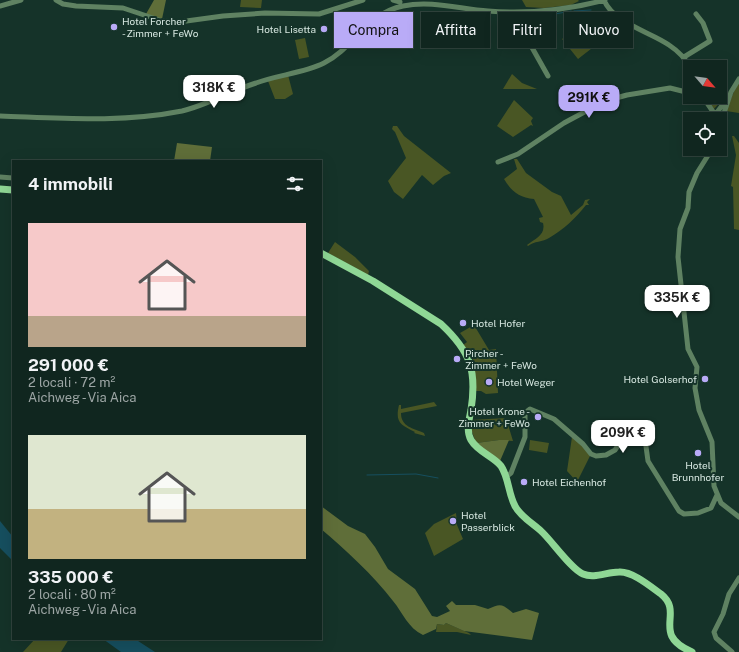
<!DOCTYPE html>
<html lang="it">
<head>
<meta charset="utf-8">
<style>
	:root { --surface:#10261f; --page:#192e28; --text:#f1f3f6; --muted:#9ca5a4; --line:#30433d; --accent:#b9abf7 }
	body { margin:0; font-family:"Public Sans",sans-serif; background:var(--page); color:var(--text); height:100vh; display:flex; flex-direction:column; font-size:15px; white-space:nowrap }
	* { box-sizing:border-box; margin:0 }
	p { font-size:13px; color:var(--muted) }
	.icon { flex:none; width:22px; height:22px; fill:none; stroke:currentColor; stroke-width:2; stroke-linecap:round; stroke-linejoin:round }
	.map { position:relative; flex:1; overflow:hidden }
	.sheet { position:absolute; left:12px; top:160px; width:310px; height:480px; display:flex; flex-direction:column; background:var(--surface); border-radius:0px; box-shadow:0 4px 16px #0002,0 0 0 1px var(--line) }
	.sheet>* { flex:none }
	.guide { position:absolute; left:334px; top:12px; width:345px; height:36px; display:flex; gap:8px }
	.needle { width:26px; rotate:118deg }
	.controls { position:absolute; left:683px; top:60px; display:grid; gap:8px }
	.controls a { display:grid; place-items:center; width:44px; height:44px; border-radius:0px; background:var(--surface); box-shadow:0 4px 16px #0002,0 0 0 1px var(--line); font-size:20px }
	.price { position:absolute; translate:-50% -34px; padding:0 9px; border-radius:8px; background:#fff; color:#222; font-size:13px; line-height:26px; filter:drop-shadow(0 1px 2px #0008) }
	.price::after { content:''; position:absolute; left:50%; top:24px; width:12px; height:9px; margin-left:-6px; background:inherit; clip-path:polygon(0 0,100% 0,50% 100%) }
	.price.on { background:var(--accent); color:#111 }
	ul { padding:0; list-style:none }
	li { display:grid; align-content:center; gap:8px; height:212px; padding:0 16px }
	li span { display:grid; place-items:center; height:124px; border-radius:0px; color:#555 }
	li>.icon { margin-inline-start:auto }
	span .icon { width:72px; height:72px; fill:#fffc; stroke-width:1 }
	li b { font-size:17px }
	h2 { display:flex; justify-content:space-between; align-items:center; height:48px; padding:0 16px; font-size:17px }
	.chip { padding:0 14px; border-radius:0px; background:var(--surface); box-shadow:0 4px 16px #0002,0 0 0 1px var(--line); font-size:14px; line-height:36px }
	.chip.on { background:var(--accent); color:#111 }
	.map>svg:first-child { display:block }
	.green { fill:#495624 }
	.forest { fill:#5f6e39 }
	.water { fill:#164f5f }
	.lines { fill:none; stroke-linecap:round; stroke-linejoin:round }
	.stream { stroke:#164f5f; stroke-width:1 }
	.minor { stroke:#5f8262; stroke-width:5 }
	.major { stroke:#8fd795; stroke-width:7 }
	.poi-dot { fill:#b9abf7; stroke:#153329; stroke-width:1.5 }
	.labels { text-anchor:middle; dominant-baseline:central; stroke-width:4; stroke-linejoin:round; paint-order:stroke }
	.poi-label { font-size:10px; fill:#d6e7e0; stroke:#153329; text-anchor:start }
</style>
</head>
<body>
<div class="map">
<svg width="739" height="652" viewBox="0 0 739 652">
	<rect width="100%" height="100%" fill="#153329"/>
	<path class="green" d="M241,0H262L261,8L240,7Z
		M522,0H578L579,1L571,5L544,8L526,7Z
		M593,23L607,39L599,46L585,30Z
		M583,30L596,45L578,59L562,39L571,32L575,36Z
		M305,38L309,57L299,59L295,40Z
		M512,74L522,83L537,89H503Z
		M288,75L293,94L285,99H275L268,81Z
		M739,79V113L726,111Z
		M720,81L727,95L713,110L705,97H720Z
		M514,100L533,118L531,121L533,126L531,125L513,137L497,126Z
		M393,126H397L404,136L451,173L444,176L433,185L422,175L403,199L394,192L388,181L406,158L395,132L392,129Z
		M732,136H734L739,143V230L734,229L733,187L731,186L736,155Z
		M514,159H517L526,173L552,192L561,196L571,215L583,205L585,200L590,199L587,202L589,205H586C576,218 563,230 549,238C543,242 534,241 528,246L527,245C535,239 546,235 543,223L540,222L539,218L543,217L534,199C519,198 511,191 504,179L517,169Z
		M335,242L355,257L369,271L368,275L328,253Z
		M474,325L489,350L496,349L498,393L486,394L481,391H476L473,360L463,345L467,342L460,333Z
		M434,402L437,406L401,413C401,427 413,428 424,433L425,436L414,433L415,432C400,425 395,422 399,405H401V409Z
		M506,418L513,441L499,440L476,443L471,429V420Z
		M572,437L582,444L590,456L577,482L567,471Z
		M530,440L549,443L547,453L529,450Z
		M456,513L457,525L463,539L434,556L425,533L434,524Z
		M446,623L469,633L471,635L457,632H436L437,624L444,625Z
		M35,639H69L61,652H23Z"/>
	<path class="forest" d="M154,0H166L162,19L146,14Z
		M177,143L212,147L210,161H174Z
		M499,440H509L500,461L476,443Z
		M321,506L348,526L365,534L375,547L388,569L415,589L432,616L437,617L450,611L446,606L452,601L456,605H475L488,609C501,603 502,604 513,613L526,609L539,613L532,640L464,631L446,623L444,625L437,624L436,629L423,635C408,628 403,613 393,601C373,575 346,550 321,529Z"/>
	<path class="water" d="M0,521L13,537V561L0,548Z
		M103,639H135L155,652H121Z"/>
	<g class="lines">
		<path class="stream" d="M574,11L591,10
			M550,15L571,11
			M367,475L416,474L438,478"/>
		<path class="minor" d="M56,0L63,4L76,6L123,8L162,21L179,22L223,16L265,13L319,14L363,0
			M393,0L400,2
			M604,0C613,23 651,32 669,45C678,51 685,58 690,67
			M0,6L21,0
			M536,12L530,44L548,76
			M684,57L710,41L703,23L696,14
			M703,97L718,119
			M715,115L730,95
			M0,116C60,118 122,123 182,111C207,105 231,91 256,83C277,75 304,73 324,63C354,48 367,13 403,6C431,0 460,9 488,11C528,14 567,10 605,0
			M720,125L731,92L739,79
			M712,149L697,173L689,192L688,208L680,229L678,257L688,349L697,367L695,388L699,410L712,442L714,486L721,503L739,517
			M498,162L518,154L564,123L605,101L627,95L670,88L690,93
			M0,177L13,178
			M506,477L511,473L525,437V413L530,409L554,419L583,444L591,454L596,456L606,455L615,450L632,425L638,423L644,432L648,461L679,511L684,514L698,513L711,508L717,495
			M732,652L716,638L714,632L723,614L729,594L739,578"/>
		<path class="major" d="M0,189L13,190
			M321,253L373,281L441,324C471,352 477,371 471,410C469,420 466,431 471,440C478,452 493,456 501,466C509,478 508,493 515,506C520,516 532,523 541,531C552,541 571,569 583,574C594,579 607,572 619,572C632,571 650,586 661,594C685,613 650,634 692,652"/>
	</g>
	<g class="poi-dot">
		<circle cx="114" cy="27" r="4"/>
		<circle cx="324" cy="29" r="4"/>
		<circle cx="463" cy="323" r="4"/>
		<circle cx="457" cy="359" r="4"/>
		<circle cx="705" cy="379" r="4"/>
		<circle cx="489" cy="382" r="4"/>
		<circle cx="538" cy="417" r="4"/>
		<circle cx="698" cy="453" r="4"/>
		<circle cx="524" cy="482" r="4"/>
		<circle cx="453" cy="521" r="4"/>
	</g>
	<g class="labels">
		<g class="poi-label">
			<text x="122" y="21">Hotel Forcher<tspan x="122" dy="12">- Zimmer + FeWo</tspan></text>
			<text x="316" y="29" text-anchor="end">Hotel Lisetta</text>
			<text x="471" y="323">Hotel Hofer</text>
			<text x="465" y="353">Pircher -<tspan x="465" dy="12">Zimmer + FeWo</tspan></text>
			<text x="697" y="379" text-anchor="end">Hotel Golserhof</text>
			<text x="497" y="382">Hotel Weger</text>
			<text x="530" y="411" text-anchor="end">Hotel Krone -<tspan x="530" dy="12">Zimmer + FeWo</tspan></text>
			<text x="698" y="465" text-anchor="middle">Hotel<tspan x="698" dy="12">Brunnhofer</tspan></text>
			<text x="532" y="482">Hotel Eichenhof</text>
			<text x="461" y="515">Hotel<tspan x="461" dy="12">Passerblick</tspan></text>
		</g>
	</g>
</svg>
<div class="controls">
<a><svg class="needle" viewBox="-14 -14 28 28"><path d="M0-13l5 13h-10z" fill="#e53935"/><path d="M0 13l5-13h-10z" fill="#9ca5a4"/></svg></a>
<a><svg class="icon" aria-label="locate" viewBox="0 0 24 24"><circle cx="12" cy="12" r="6"/><path d="M12 2v4M12 18v4M2 12h4M18 12h4"/></svg></a>
</div>
<b class="price" style="left:214px;top:109px">318K €</b>
<b class="price on" style="left:589px;top:119px">291K €</b>
<b class="price" style="left:677px;top:319px">335K €</b>
<b class="price" style="left:623px;top:454px">209K €</b>
<div class="guide">
<a class="chip on">Compra</a>
<a class="chip">Affitta</a>
<a class="chip">Filtri</a>
<a class="chip">Nuovo</a>
</div>
<section class="sheet">
<h2>4 immobili<svg class="icon" aria-label="filters" viewBox="0 0 24 24"><path d="M4 7h16M4 17h16"/><circle cx="9" cy="7" r="2"/><circle cx="15" cy="17" r="2"/></svg></h2>
<ul>
<li><span style="background:linear-gradient(#f6c9c9 75%,#b9a48a 0)"><svg class="icon" aria-label="home" viewBox="0 0 24 24"><path d="M3 11l9-7 9 7M6 9v11h12V9"/></svg></span><div><b>291 000 €</b><p>2 locali · 72 m²</p><p>Aichweg - Via Aica</p></div></li>
<li><span style="background:linear-gradient(#dfe7d0 60%,#c2b280 0)"><svg class="icon" aria-label="home" viewBox="0 0 24 24"><path d="M3 11l9-7 9 7M6 9v11h12V9"/></svg></span><div><b>335 000 €</b><p>2 locali · 80 m²</p><p>Aichweg - Via Aica</p></div></li>
</ul>
</section>
</div>
</body>
</html>
